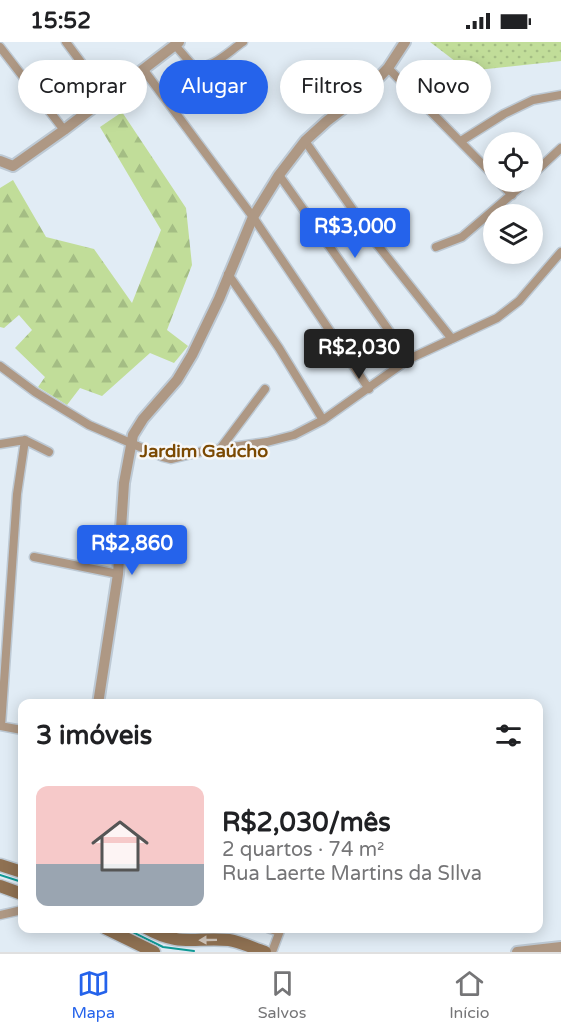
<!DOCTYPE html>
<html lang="pt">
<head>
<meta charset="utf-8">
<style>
	:root { --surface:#fff; --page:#f2f2f2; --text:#202124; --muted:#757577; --line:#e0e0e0; --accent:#2563eb }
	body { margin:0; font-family:"Varela Round",sans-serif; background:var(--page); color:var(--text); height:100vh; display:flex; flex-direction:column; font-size:22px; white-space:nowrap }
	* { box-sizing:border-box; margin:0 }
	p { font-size:20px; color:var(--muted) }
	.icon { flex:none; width:33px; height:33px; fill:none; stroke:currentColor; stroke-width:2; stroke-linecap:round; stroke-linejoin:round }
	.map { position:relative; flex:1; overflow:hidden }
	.sheet { position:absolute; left:18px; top:657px; width:525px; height:234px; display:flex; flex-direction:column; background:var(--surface); border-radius:12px; box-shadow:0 3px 15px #0003 }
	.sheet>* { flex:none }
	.top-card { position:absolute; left:18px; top:18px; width:525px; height:54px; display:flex; gap:12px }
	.buttons { position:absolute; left:483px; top:90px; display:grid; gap:12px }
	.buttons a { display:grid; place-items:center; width:60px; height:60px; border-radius:50%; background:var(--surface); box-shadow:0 3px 15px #0003; font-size:30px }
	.price { position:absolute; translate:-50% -51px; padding:0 14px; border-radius:6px; background:var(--accent); color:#fff; font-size:20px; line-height:39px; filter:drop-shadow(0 2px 3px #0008) }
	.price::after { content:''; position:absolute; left:50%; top:36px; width:18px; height:14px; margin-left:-9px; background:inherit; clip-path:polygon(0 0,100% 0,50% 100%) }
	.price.selected { background:#222; color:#fff }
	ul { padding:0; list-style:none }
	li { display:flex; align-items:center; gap:18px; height:150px; padding:0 18px }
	li span { display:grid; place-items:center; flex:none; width:168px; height:120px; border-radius:12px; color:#555 }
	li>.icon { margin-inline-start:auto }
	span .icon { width:72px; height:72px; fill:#fffc; stroke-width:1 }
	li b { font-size:26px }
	h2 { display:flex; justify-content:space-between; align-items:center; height:72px; padding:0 18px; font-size:26px }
	.tag { padding:0 21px; border-radius:27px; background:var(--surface); box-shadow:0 3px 15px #0003; font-size:21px; line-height:54px }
	.tag.selected { background:var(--accent); color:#fff }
	.status { display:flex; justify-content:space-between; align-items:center; height:42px; padding:0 30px; background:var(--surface); direction:ltr }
	.status svg { height:16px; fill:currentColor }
	.tabs { display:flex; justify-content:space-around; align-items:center; height:84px; border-top:2px solid var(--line); background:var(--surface); font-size:16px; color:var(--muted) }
	.tabs a { display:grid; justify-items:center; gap:3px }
	.tabs .selected { color:var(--accent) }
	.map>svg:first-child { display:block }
	.green { fill:url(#green-dots) }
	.forest { fill:url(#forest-firs) }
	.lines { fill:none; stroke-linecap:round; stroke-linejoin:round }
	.stream { stroke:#0f9a96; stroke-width:2 }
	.minor-casing { stroke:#bdc9d4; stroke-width:11 }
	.tertiary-casing { stroke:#bdc9d4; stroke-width:14 }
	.secondary-casing { stroke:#bdc9d4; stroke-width:15 }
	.minor { stroke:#ae9884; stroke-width:8 }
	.tertiary { stroke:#ae9884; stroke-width:10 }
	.secondary { stroke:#8f7152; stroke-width:12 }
	.oneway { fill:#d3c8bd }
	.labels { text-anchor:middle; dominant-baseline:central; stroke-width:5; stroke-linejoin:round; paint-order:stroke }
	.neighbourhood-label { font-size:18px; font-weight:bold; fill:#7b4902; stroke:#f7f7f7 }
</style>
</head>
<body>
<div class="status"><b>15:52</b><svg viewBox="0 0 49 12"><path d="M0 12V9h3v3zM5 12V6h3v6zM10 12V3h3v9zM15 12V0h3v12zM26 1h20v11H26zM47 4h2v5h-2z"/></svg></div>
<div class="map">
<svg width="561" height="910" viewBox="0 0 561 910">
	<defs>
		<pattern id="green-dots" width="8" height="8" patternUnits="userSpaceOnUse" patternTransform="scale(1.5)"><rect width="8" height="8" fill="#c1dd99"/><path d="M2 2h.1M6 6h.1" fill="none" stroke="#a4bd84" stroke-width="1.8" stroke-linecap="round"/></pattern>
		<pattern id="forest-firs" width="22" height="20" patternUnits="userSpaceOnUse" patternTransform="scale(1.5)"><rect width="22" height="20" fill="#c1dd99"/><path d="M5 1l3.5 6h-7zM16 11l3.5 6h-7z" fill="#a4bd84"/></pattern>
	</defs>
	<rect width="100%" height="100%" fill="#e1ecf5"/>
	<path class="green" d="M430,0H561V19L468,29Z"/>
	<path class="forest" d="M122,70L186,166L192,223L167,288L188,304L174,321L150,311L102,354L80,346L67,363L38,345L45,335L15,306L32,288L19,273L4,286L0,285V146L13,138L46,195L94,207L132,261L161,188L100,85Z"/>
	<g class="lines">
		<path class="stream" d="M0,833L22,840
			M124,886L163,905L194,909"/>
		<defs>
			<path id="minor" d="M66,0L107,55
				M175,3L194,25C213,27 228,10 243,0
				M0,5L64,88
				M194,25L222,58
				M388,26L494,134
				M143,27L253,175L369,347
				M305,99L376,201L452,297
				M461,99L504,72L533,58L561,53
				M279,133L409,317
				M532,133L561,106
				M499,140L512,153
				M436,205L462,195L526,140
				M228,232L279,306L323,378
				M0,324L35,350L89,383L163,415L171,417L204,409L267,400L294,393L323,378L409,317L497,276L519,259L561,210
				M25,398L49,410
				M0,402L25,398
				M220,407L265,347
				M34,515L118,532
				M0,684L22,688
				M1,684L17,452L25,398
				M0,873L22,868
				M268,886L279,890
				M272,910L281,886"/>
			<path id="tertiary" d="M0,119L13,124L64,88L179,0
				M98,662L118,532L124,441L133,393L143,377L177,338L192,313L219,257L253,175L279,133L305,99L327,79L365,50L388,26L405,0
				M517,910L561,905"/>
			<path id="secondary" d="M0,823L22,830
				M0,844L22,852
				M105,886L154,910
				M146,886C180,905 194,895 229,898C241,900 253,906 265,910"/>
		</defs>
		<use href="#minor" class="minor-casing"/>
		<use href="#tertiary" class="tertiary-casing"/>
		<use href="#secondary" class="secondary-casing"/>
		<use href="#minor" class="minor"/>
		<use href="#tertiary" class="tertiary"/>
		<use href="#secondary" class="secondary"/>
	</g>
	<defs><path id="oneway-solid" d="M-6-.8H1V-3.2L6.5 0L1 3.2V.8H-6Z" transform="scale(1.5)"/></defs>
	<use class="oneway" href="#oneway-solid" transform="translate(208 898) rotate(179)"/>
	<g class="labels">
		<g class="neighbourhood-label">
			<text x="204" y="409">Jardim Gaúcho</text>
		</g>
	</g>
</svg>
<div class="buttons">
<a><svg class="icon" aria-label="locate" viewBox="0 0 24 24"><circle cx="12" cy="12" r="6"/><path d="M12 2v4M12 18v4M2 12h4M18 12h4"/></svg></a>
<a><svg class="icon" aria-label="layers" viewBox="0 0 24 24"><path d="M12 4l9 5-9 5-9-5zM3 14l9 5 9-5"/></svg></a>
</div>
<b class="price" style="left:355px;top:217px">R$3,000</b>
<b class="price selected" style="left:359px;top:338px">R$2,030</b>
<b class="price" style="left:132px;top:534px">R$2,860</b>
<div class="top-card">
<a class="tag">Comprar</a>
<a class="tag selected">Alugar</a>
<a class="tag">Filtros</a>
<a class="tag">Novo</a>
</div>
<section class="sheet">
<h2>3 imóveis<svg class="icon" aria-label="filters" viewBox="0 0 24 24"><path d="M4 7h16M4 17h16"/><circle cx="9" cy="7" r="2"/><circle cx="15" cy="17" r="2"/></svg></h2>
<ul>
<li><span style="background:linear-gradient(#f6c9c9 65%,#9aa5b1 0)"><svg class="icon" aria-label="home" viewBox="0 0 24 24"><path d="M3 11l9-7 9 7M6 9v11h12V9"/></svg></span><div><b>R$2,030/mês</b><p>2 quartos · 74 m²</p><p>Rua Laerte Martins da SIlva</p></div></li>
</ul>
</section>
</div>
<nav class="tabs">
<a class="selected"><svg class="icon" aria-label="map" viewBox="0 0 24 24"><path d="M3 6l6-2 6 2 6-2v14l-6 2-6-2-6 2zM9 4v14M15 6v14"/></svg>Mapa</a>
<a><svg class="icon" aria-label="saved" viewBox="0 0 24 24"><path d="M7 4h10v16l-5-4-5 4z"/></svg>Salvos</a>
<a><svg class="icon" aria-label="home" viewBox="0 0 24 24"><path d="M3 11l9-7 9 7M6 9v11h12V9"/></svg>Início</a>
</nav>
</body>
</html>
